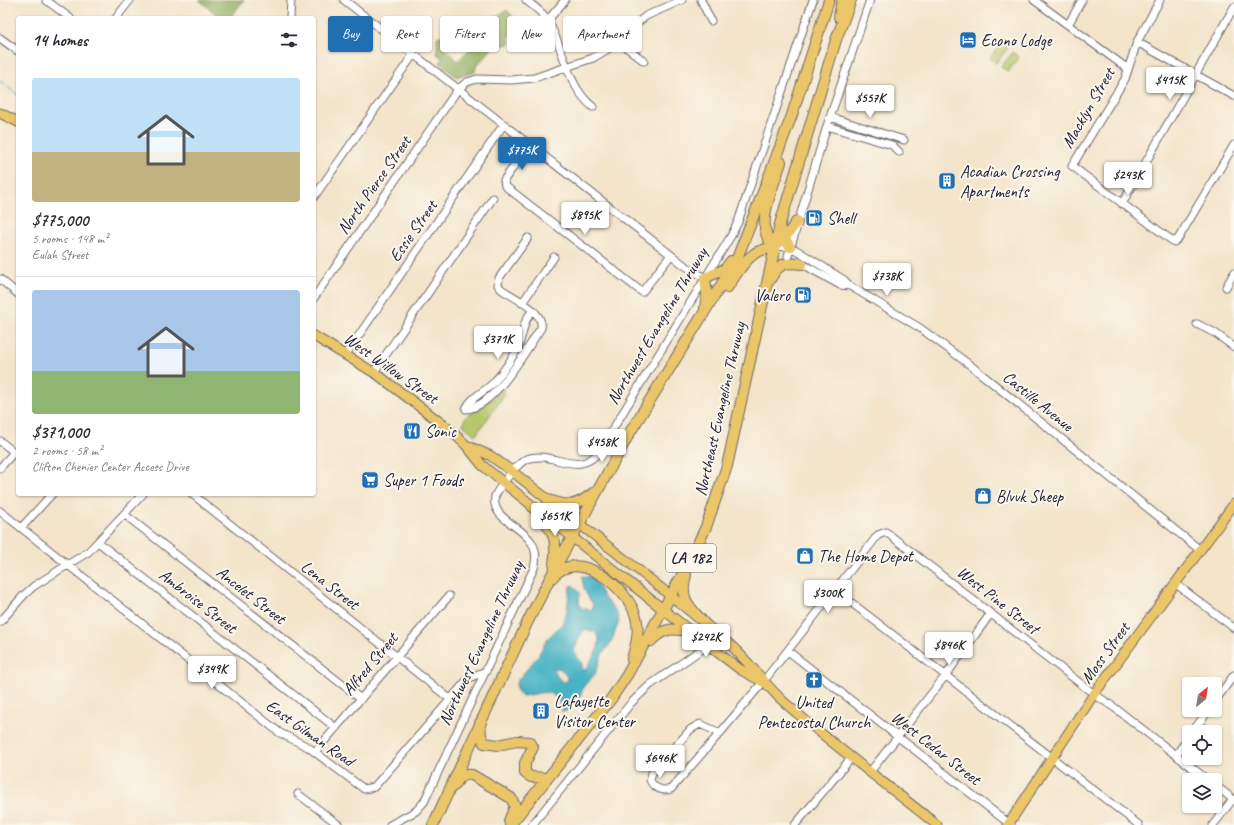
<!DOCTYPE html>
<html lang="en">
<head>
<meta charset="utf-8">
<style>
	:root { --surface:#fff; --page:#f2f2f3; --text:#2b2b33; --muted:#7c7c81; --line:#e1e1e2; --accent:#1f6fb2 }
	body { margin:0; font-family:Caveat,sans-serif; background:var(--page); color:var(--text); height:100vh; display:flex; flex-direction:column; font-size:15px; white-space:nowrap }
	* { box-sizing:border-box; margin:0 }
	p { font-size:13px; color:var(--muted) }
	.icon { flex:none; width:22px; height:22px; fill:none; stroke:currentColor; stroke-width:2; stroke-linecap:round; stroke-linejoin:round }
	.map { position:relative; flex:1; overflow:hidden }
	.panel { position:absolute; left:16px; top:16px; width:300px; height:480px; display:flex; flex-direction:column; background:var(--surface); border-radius:4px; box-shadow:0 1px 3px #0004 }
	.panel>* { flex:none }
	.banner { position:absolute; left:328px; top:16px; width:380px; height:36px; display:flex; gap:8px }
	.needle { width:26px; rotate:30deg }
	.fabs { position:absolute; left:1182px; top:677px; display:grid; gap:8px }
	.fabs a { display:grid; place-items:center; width:40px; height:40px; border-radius:4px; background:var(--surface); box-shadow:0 1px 3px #0004; font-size:20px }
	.price { position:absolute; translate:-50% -34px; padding:0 9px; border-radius:4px; background:#fff; color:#222; font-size:13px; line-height:26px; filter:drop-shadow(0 1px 2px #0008) }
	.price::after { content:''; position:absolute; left:50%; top:24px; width:12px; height:9px; margin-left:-6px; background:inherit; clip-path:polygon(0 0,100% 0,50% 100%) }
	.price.on { background:var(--accent); color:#fff }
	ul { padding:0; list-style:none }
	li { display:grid; align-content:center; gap:8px; height:212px; padding:0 16px }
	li+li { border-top:1px solid var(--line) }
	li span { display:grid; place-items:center; height:124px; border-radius:4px; color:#555 }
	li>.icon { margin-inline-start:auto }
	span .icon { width:72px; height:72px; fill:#fffc; stroke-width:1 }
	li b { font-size:17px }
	h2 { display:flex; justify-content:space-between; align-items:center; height:48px; padding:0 16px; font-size:17px }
	.chip { padding:0 14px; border-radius:4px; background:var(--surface); box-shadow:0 1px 3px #0004; font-size:14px; line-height:36px }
	.chip.on { background:var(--accent); color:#fff }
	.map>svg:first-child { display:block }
	.green { fill:#b7c86b; stroke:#6c7553 }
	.forest { fill:#91ac5f; stroke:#5a674d }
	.water { fill:#47b3c4; stroke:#346a80; fill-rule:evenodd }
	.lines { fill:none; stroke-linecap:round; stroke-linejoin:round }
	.stream { stroke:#47b3c4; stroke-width:1.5 }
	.minor-casing { stroke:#6b666d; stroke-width:9 }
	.major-casing { stroke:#6b666d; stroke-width:11 }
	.highway-casing { stroke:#6b666d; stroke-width:12 }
	.minor { stroke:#fff; stroke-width:7 }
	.major { stroke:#ebc669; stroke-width:9 }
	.highway { stroke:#ebc669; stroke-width:10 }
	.labels { text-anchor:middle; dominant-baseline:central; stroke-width:4; stroke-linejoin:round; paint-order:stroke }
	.shield { fill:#fbf7ec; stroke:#636270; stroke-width:1 }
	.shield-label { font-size:16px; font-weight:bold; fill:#22223b }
	.poi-label { font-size:17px; fill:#22223b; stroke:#fbf7ec; text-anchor:start }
	.street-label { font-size:17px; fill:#22223b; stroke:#fbf7ec }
</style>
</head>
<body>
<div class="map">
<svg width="1234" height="825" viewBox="0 0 1234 825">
	<rect width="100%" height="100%" fill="#fbf7ec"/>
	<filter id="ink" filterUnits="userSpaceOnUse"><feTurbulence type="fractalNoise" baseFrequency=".025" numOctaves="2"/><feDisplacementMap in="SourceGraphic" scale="8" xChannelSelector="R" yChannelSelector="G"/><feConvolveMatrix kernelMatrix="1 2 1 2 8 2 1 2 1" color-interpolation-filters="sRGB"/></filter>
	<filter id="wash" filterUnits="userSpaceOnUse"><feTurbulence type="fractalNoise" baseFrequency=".012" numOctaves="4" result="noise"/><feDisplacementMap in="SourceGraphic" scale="16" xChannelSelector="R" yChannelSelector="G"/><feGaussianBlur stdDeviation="0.9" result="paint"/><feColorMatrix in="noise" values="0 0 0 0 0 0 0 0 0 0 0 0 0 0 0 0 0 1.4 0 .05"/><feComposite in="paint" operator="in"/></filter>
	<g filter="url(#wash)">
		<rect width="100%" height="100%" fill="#f3e4ca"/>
		<path class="green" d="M1001,43L1008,48L996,63L990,58Z
			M1013,52L1019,57L1008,72L1001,67Z
			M503,389L505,394L476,435L463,425L465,418L496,396Z"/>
		<path class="forest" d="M199,0H244L230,18H221Z
			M507,10L518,23L509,35V44L502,46L501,31H496L492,36L491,50L480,62L477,63L475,72C469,75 463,74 456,77L440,63L442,58L437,54V37L449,34L450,42L444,48L458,61L476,42L483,24Z"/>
		<path class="water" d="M582,576L591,577L595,580L604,598L616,611L619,621L611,643L602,654L595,674L584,686L580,696L567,711H562C554,684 542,694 522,696L517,691L516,682L538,656L547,639L562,624L567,610L570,587L573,585L580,593L579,603L581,608L592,610L593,604C587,597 582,586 582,576ZM585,629L595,632L599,638L598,648L586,669L583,671L582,664L574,651L579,638ZM559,668L564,672L568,679L566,682C560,682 555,674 554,669Z"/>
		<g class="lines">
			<path class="stream" d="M0,81L18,95"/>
		</g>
	</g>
	<g filter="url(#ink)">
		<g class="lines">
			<defs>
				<path id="minor" d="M46,0L70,18
					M344,0L684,265L705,278
					M526,0C533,6 544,13 548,21C565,50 566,85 593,107
					M701,0L711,21
					M1034,0L1128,69
					M1160,0L1137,42L1125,79L1072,166L1174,242L1178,239L1234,145
					M116,18L130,0
					M290,18L291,0
					M548,20L565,0
					M1068,25L1082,0
					M0,38L18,51
					M618,41L644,61
					M1137,42L1234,96
					M830,117L904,140
					M827,126L892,145L899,152
					M530,144L504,180L505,186L642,292L671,255
					M314,197L413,55
					M1122,204L1234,7
					M528,238L499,278L498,285L501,289C513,297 545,312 541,328C526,350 494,408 466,409C471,396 486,392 495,381C502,373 509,363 515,353C524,339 521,323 532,311
					M774,246L790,247L798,251L844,280L850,286L920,328L970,365L1200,550
					M788,256L827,126L870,0
					M799,262L840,285L850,286
					M0,279L18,294
					M1226,287L1234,273
					M314,298L458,89L467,82L477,79L511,80L534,78L593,58L613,46L627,31L646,16L682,0
					M522,303L554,257
					M1197,324L1215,333L1234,347
					M346,354L504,124
					M374,372L493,198
					M0,441L18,455
					M0,468L14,452
					M192,494L450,699
					M0,511L280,733L308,747L364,789L374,787L469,678L486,671
					M124,514L361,699
					M21,528L52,494
					M98,542L336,728
					M1176,584L1234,628
					M835,590L1139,825
					M0,622L24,595L34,586L88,552L143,494
					M788,651L1011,825
					M1215,701L1234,675
					M700,724L720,733L671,789C663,792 653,788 650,780L652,773L691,729Z
					M1192,732L1209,710
					M720,733L763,682L878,535L886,532L1094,694L1115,708L1208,780
					M315,752L449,596
					M1176,755L1189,737
					M870,772L946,675L991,613
					M1215,785L1234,800
					M298,794L339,825
					M390,825L416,811L424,802L534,568C546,526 489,527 495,496C500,486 517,463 527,459C552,449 579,480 600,450L731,236L738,222L813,0
					M532,825L631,703L650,685L708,645
					M795,825L852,757
					M1213,825L1233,799"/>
				<path id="major" d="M0,113L18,122
					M314,336L378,375L449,429L466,445L482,465L504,483L708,645L741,670L763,682
					M466,445L491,456L513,472C585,529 659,584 728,643C749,661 764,684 784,702C833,745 886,784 937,825
					M1008,825L1094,694L1234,504"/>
				<path id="highway" d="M839,17L842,0
					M781,231L790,247
					M774,246C752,228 775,184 781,162
					M770,280C778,263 785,262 802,264
					M727,288C735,277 742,262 754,254C760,249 768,250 774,246C784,241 791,230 797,221
					M705,308L707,294L705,278L725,269L731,261
					M548,500C568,507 576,507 593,493
					M532,506C550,527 559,534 554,564
					M686,575C679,599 689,606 704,623
					M552,578C577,545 629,589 636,617C640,632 636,645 632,659
					M651,641C664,627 674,628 691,632
					M480,723L481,735L484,743L498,745L517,741L530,742L533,747L525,763V773L531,777L547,778
					M454,786C459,778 462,774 472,775L511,798L515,806L509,821
					M433,825L529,619L560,559L629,434L736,261L760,200L792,115L829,0
					M510,825L611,699L627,675L687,566L706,527L727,466L780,224L836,40L851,0"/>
			</defs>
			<use href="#minor" class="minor-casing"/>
			<use href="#major" class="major-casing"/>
			<use href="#highway" class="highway-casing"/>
			<use href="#minor" class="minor"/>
			<use href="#major" class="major"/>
			<use href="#highway" class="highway"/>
		</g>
	</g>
	<defs>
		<symbol id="hotel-square" viewBox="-11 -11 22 22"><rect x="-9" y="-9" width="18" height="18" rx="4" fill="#1f6fb2" stroke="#fbf7ec"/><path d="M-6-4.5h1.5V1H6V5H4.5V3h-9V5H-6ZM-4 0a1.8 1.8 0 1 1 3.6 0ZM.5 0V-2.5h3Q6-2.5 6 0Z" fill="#fff"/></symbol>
		<symbol id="building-square" viewBox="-11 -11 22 22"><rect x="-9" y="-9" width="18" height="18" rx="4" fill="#1f6fb2" stroke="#fbf7ec"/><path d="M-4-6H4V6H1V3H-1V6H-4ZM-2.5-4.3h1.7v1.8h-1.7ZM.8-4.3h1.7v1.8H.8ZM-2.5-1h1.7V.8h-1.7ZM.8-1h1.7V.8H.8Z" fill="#fff"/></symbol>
		<symbol id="fuel-square" viewBox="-11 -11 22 22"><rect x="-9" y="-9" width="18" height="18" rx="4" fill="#1f6fb2" stroke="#fbf7ec"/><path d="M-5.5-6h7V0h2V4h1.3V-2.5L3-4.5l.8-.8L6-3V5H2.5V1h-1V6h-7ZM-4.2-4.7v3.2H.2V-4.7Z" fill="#fff"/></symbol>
		<symbol id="restaurant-square" viewBox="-11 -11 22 22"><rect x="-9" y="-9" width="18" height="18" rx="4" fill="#1f6fb2" stroke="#fbf7ec"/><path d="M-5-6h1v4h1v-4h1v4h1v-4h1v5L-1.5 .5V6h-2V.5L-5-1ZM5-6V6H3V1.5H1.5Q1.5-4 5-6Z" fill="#fff"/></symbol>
		<symbol id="supermarket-square" viewBox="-11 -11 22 22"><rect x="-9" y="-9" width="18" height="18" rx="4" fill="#1f6fb2" stroke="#fbf7ec"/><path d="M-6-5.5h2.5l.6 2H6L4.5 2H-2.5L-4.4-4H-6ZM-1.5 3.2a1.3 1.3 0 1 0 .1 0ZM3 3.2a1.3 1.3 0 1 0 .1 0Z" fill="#fff"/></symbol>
		<symbol id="shop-square" viewBox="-11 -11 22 22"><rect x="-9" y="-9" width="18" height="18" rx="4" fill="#1f6fb2" stroke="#fbf7ec"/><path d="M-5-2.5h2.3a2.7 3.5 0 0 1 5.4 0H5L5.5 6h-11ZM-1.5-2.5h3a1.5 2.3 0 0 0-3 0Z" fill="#fff"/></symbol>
		<symbol id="church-square" viewBox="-11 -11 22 22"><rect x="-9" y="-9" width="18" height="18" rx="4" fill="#1f6fb2" stroke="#fbf7ec"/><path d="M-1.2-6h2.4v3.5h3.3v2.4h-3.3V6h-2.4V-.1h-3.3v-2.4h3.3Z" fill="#fff"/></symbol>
	</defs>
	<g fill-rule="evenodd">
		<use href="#hotel-square" x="958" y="30" width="20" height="20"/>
		<use href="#building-square" x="937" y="171" width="20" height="20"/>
		<use href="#fuel-square" x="804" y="208" width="20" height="20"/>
		<use href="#fuel-square" x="793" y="285" width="20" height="20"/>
		<use href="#restaurant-square" x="402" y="421" width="20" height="20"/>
		<use href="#supermarket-square" x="360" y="470" width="20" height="20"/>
		<use href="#shop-square" x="973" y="486" width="20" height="20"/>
		<use href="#shop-square" x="795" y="546" width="20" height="20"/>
		<use href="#church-square" x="804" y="670" width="20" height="20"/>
		<use href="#building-square" x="531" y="701" width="20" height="20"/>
	</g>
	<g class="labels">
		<rect class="shield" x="666" y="544" width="50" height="28" rx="3"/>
		<g class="shield-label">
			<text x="691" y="558">LA 182</text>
		</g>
		<g class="poi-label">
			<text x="981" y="40">Econo Lodge</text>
			<text x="960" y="171">Acadian Crossing<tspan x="960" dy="20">Apartments</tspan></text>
			<text x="827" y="218">Shell</text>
			<text x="790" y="295" text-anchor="end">Valero</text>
			<text x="425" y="431">Sonic</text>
			<text x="383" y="480">Super 1 Foods</text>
			<text x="996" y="496">Blvvk Sheep</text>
			<text x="818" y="556">The Home Depot</text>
			<text x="554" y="701">Lafayette<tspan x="554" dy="20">Visitor Center</tspan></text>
			<text x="814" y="702" text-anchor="middle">United<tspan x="814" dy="20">Pentecostal Church</tspan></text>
		</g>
		<g class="street-label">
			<text transform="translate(1088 108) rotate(-60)">Macklyn Street</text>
			<text transform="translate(374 185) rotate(-55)">North Pierce Street</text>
			<text transform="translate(413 231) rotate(-55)">Essie Street</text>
			<text transform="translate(657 326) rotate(-59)">Northwest Evangeline Thruway</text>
			<text transform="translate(391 368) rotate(35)">West Willow Street</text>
			<text transform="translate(1038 401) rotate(39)">Castille Avenue</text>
			<text transform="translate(720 409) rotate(-77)">Northeast Evangeline Thruway</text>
			<text transform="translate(330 585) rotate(38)">Lena Street</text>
			<text transform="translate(251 595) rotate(38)">Ancelet Street</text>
			<text transform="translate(998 600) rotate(38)">West Pine Street</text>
			<text transform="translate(198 601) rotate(38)">Ambroise Street</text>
			<text transform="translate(481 643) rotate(-65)">Northwest Evangeline Thruway</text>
			<text transform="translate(1105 653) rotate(-54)">Moss Street</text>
			<text transform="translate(370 664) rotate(-50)">Alfred Street</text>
			<text transform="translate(310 733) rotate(35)">East Gilman Road</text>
			<text transform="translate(936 748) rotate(38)">West Cedar Street</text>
		</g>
	</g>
</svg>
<div class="fabs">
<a><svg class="needle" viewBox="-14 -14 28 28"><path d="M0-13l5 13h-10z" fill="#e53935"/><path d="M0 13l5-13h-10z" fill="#7c7c81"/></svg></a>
<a><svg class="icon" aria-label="locate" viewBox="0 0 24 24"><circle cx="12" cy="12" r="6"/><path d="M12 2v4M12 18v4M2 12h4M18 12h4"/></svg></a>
<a><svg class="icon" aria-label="layers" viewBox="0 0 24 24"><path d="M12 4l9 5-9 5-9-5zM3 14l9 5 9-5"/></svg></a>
</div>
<b class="price" style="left:1170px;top:101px">$415K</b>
<b class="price" style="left:870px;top:119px">$557K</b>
<b class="price on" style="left:522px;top:171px">$775K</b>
<b class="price" style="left:1128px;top:196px">$243K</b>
<b class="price" style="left:585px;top:236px">$895K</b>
<b class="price" style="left:887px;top:297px">$738K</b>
<b class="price" style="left:498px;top:360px">$371K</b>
<b class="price" style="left:602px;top:463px">$458K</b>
<b class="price" style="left:555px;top:537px">$651K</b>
<b class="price" style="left:828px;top:614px">$300K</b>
<b class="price" style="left:706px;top:658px">$242K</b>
<b class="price" style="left:949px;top:666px">$846K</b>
<b class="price" style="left:212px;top:690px">$349K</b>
<b class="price" style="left:660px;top:779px">$646K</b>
<div class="banner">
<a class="chip on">Buy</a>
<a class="chip">Rent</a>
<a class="chip">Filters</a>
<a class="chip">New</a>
<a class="chip">Apartment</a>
</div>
<section class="panel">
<h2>14 homes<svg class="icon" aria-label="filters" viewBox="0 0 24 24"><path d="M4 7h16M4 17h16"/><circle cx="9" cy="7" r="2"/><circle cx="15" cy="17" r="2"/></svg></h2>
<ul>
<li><span style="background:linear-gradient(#bfe0f5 60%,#c2b280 0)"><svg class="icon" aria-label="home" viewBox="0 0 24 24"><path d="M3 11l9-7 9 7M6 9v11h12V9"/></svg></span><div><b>$775,000</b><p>5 rooms · 148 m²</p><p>Eulah Street</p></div></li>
<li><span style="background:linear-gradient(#a9c7e8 65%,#8fb573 0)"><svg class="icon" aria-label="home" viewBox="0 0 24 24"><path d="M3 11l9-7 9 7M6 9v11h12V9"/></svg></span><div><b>$371,000</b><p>2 rooms · 58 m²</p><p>Clifton Chenier Center Access Drive</p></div></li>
</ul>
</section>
</div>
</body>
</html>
